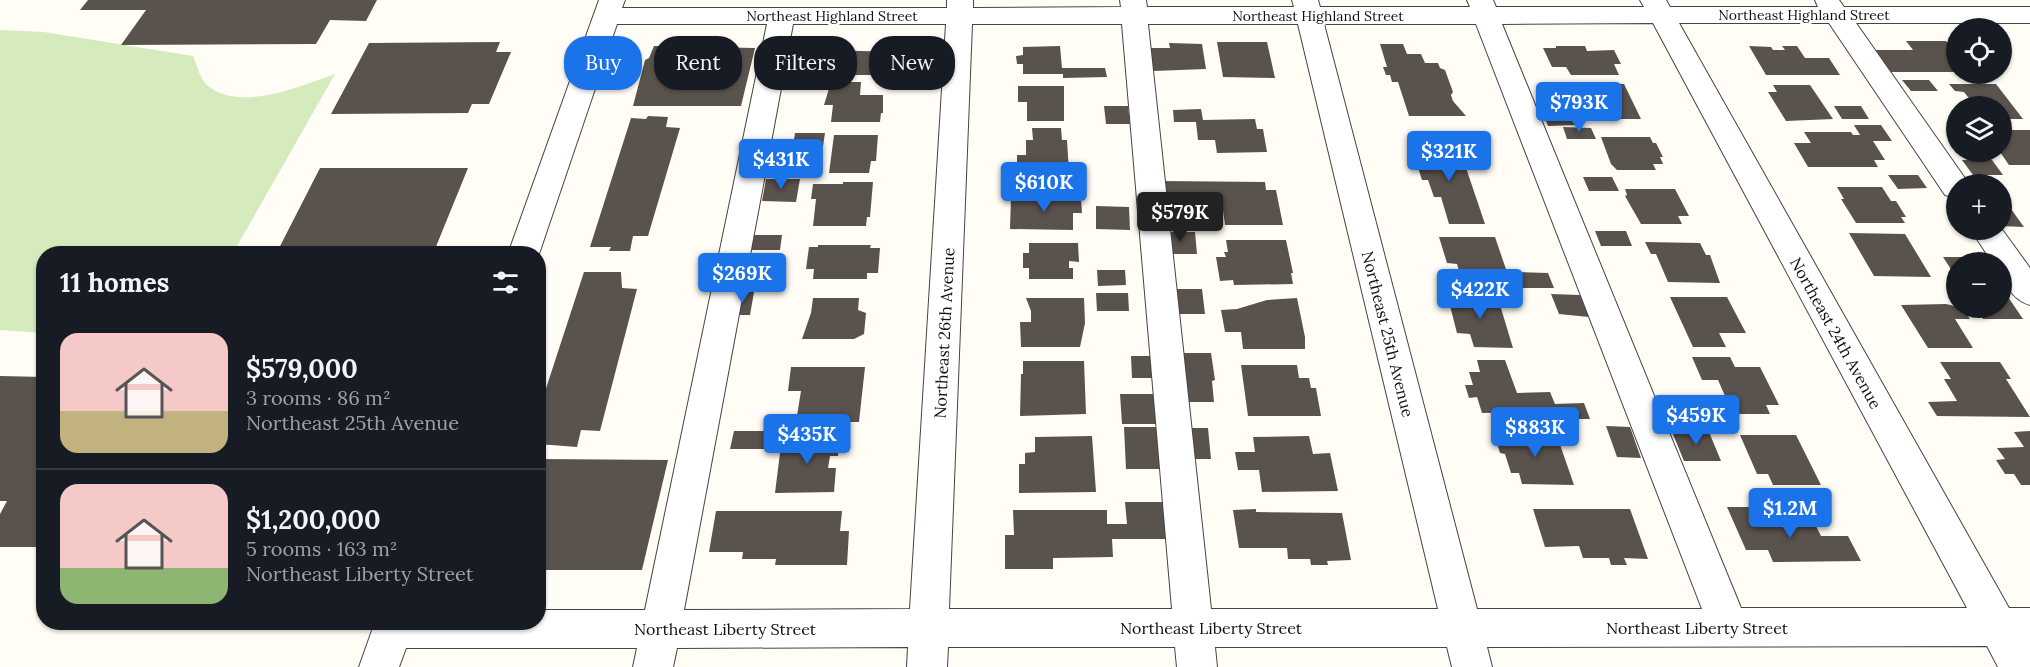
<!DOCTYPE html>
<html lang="en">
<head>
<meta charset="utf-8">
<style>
	:root { --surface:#171b24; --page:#20242c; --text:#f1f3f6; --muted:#9ea1a6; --line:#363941; --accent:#1a73e8 }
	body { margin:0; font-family:Lora,serif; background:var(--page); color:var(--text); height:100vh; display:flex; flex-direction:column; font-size:22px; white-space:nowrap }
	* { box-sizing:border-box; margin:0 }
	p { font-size:20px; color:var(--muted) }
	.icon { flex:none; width:33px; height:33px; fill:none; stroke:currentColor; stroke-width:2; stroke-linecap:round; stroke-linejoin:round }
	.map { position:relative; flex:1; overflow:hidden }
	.details { position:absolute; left:36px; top:246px; width:510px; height:384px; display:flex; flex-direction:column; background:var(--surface); border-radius:24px; box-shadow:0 2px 4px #0004 }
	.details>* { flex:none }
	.guide { position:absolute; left:564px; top:36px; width:570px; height:54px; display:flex; gap:12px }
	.controls { position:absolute; left:1946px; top:18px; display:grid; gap:12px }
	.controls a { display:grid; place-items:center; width:66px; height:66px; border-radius:50%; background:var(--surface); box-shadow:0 2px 4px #0004; font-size:30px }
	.price { position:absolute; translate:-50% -51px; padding:0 14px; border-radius:6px; background:var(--accent); color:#fff; font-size:20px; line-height:39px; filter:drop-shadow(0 2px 3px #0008) }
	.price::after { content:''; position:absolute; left:50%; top:36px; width:18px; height:14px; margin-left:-9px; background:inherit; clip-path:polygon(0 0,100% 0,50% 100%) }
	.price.selected { background:#222; color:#fff }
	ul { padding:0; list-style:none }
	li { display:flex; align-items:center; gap:18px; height:150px; padding:0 24px }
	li+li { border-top:2px solid var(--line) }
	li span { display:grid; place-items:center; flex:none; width:168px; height:120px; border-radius:18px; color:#555 }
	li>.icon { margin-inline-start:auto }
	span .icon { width:72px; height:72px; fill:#fffc; stroke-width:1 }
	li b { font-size:26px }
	h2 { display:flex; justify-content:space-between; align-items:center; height:72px; padding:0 24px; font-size:26px }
	.pill { padding:0 21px; border-radius:24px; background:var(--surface); box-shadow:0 2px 4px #0004; font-size:21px; line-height:54px }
	.pill.selected { background:var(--accent); color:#fff }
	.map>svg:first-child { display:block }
	.green { fill:#d5ebbd }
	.building { fill:#5a524d }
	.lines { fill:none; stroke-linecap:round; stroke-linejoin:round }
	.minor-casing { stroke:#444; stroke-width:2 }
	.minor { fill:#fff; fill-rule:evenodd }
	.labels { text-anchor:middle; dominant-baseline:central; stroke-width:6; stroke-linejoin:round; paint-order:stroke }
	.far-street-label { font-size:14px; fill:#111; stroke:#fff }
	.street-label { font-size:16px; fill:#111; stroke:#fff }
</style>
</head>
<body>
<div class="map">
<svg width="2030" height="667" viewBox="0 0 2030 667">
	<rect width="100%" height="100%" fill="#fffdf5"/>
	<path class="green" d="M0,30L44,32L193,56C197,65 200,79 207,85C238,113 302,86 335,74L233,253L44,254L43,333L0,330Z"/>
	<path class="building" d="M88,0H377L366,21L330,20L316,44L121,45L146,10H80Z
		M1906,41H1946L1949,45H1956V72H1887L1871,50H1913Z
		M500,42L496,52H511L489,104H472L468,113L331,114L369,43Z
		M1217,42H1267L1275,78L1223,77Z
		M1169,43L1202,44L1206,69L1153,71L1150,48H1170Z
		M787,44H826L824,50L896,52L895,70H875L874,75H822L824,64H815L813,76L784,75Z
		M1380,44H1403L1407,54H1421L1425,63H1438L1440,68L1445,70L1453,92L1451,95L1453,101L1466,116H1409L1398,82H1392L1390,75H1386L1383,67H1387Z
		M654,46L755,48L741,106H633L645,60L649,58Z
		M1060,46L1062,68H1105L1107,77L1063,78V74H1023V64H1017L1016,56L1023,55V47Z
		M1556,46H1585L1587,51L1614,50L1621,64H1614L1619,75H1571L1566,67H1552L1543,48H1556Z
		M1749,46L1771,47L1773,50H1785L1782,46H1797L1805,58H1829L1840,75H1766Z
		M1902,80H1929L1938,91H1911Z
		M831,82H861L860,95H883V113H881L880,122H831L833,105H824Z
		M1582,84H1624L1641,119H1598Z
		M1949,84H1996L2023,119H2001V106H1975L1964,92L1955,91Z
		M1773,85H1810L1833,119L1786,121L1768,92H1777Z
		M1018,86H1064V121H1027V102H1018Z
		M1104,106H1128L1130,124H1106Z
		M1834,106H1861L1869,119H1842Z
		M1201,109L1203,120L1255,119L1257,129H1263L1267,152L1217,153L1215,140H1198L1196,122H1174L1173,110Z
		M1543,113H1571L1577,125L1548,126Z
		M648,116L668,117L666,127L680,128L648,236H633L630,251H609L611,247H590L631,118L646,119Z
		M1854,125H1881L1892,141H1873L1885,160H1874L1878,167H1808L1794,143H1811L1804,132H1851L1853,135H1860Z
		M1563,127L1591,128L1596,139H1567Z
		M1032,128H1061L1062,140H1067L1069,172H1017V155H1026V140H1033Z
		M2001,130H2030V165H2009L2000,152L2004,151L2001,147Z
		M795,133H825L823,146H793Z
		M834,135H878L876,161H871L869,173H829Z
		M1601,137H1650L1653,143H1656L1663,157H1660L1663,164H1653L1656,170H1617L1611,164Z
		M1418,138H1446L1453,159H1463L1485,224H1449L1441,197H1434L1428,180H1422L1415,158H1424Z
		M1962,160H1992L2003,175H1973Z
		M320,168H468L433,254H276Z
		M1888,175H1918L1927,188L1898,189Z
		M1583,177H1612L1619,191H1589Z
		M766,179H800L796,202L762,201Z
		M1161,181L1265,182L1266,190H1276L1283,225H1225L1222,203L1163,204Z
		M843,182H873L870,217H867L866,226H813L816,199H811L813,184H843Z
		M1837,187H1882L1891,201H1896L1906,217H1901L1905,223H1856L1841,199H1844Z
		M1625,189H1675L1689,216H1678L1682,224H1641L1625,196L1627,195Z
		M1011,196L1081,198L1082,213H1073V230L1010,229Z
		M2001,202H2006L2024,227L2001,226Z
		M1096,206L1129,207L1130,230L1096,229Z
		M1595,231H1626L1632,246H1601Z
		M1163,232H1195L1197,254H1166Z
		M1849,233L1905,234L1931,277L1874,276Z
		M751,235H782L780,250H748Z
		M1439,237H1495L1508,275L1460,274L1457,264L1447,263Z
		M1226,240H1286L1293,273H1291L1293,284L1234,285L1233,280L1220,281L1216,257H1226L1224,252H1228Z
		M1645,242L1700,243L1706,255H1710L1720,283L1668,282L1656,254H1651Z
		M1029,243H1078L1079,262L1069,261V268H1073V279H1029V268H1023V253H1029Z
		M818,245H871L870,248H880L878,273H867V279H813L814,269H806L809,247H818Z
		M1943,257H1980L1984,262H1956V277Z
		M1097,270H1125L1126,285L1098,286Z
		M584,272H621L622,288L637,289L600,431L581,430L577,447L538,444V413Z
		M1516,272L1548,273L1554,288H1521Z
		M2001,287L2004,291L2023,319H1983L1976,308H2001Z
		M1169,289H1202L1205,314H1172Z
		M735,292H754L750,315H729Z
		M1096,293H1128L1129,311H1097Z
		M1447,294L1497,295L1513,348L1474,347L1470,334L1457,333Z
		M1551,294L1580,295L1589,317L1559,314Z
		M1670,297H1727L1746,333H1719L1726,347H1693Z
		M813,298H859L858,310L866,313L864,334L854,339H802L811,313Z
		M1026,298H1084L1085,323L1080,347H1021L1020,322H1031V311Z
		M1297,298L1305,337V349H1243L1241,332H1225L1221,310L1237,309L1267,300Z
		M1946,304L1963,308L1970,319H1955L1973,348H1928L1901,305Z
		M1176,353H1211L1215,380L1212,381L1214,402H1181Z
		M1131,356H1151L1152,378H1132Z
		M1692,357H1730L1735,367H1760L1779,405H1766L1770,414H1733L1718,380H1702Z
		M1477,360H1505L1517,393L1550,392L1555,404L1584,403L1590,419H1540L1538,412L1482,413L1477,397L1469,398L1465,385H1473L1469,372H1480Z
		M1023,361H1084L1086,414L1020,416L1021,374H1023Z
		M1940,362H2000L2011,379H2006L2030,417L1937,416L1928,402L1957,401L1944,379H1951Z
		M1241,365H1297L1299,378H1309L1311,388H1316L1321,416H1248Z
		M791,367H865L859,422H796L801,391H788Z
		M0,376L44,377V547H0V514L7,501H0Z
		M1120,394H1155L1158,424H1122Z
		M1606,426L1630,427L1641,458L1617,457Z
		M1124,427H1158L1160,469H1126Z
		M1187,428H1208L1211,459H1190Z
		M734,431H768L765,449H730Z
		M2030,431V485H2021L2014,474H2005L1996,460L2005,459L1997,448L2024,447L2014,432Z
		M1672,432H1709L1721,461H1684Z
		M1494,433H1556L1574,485L1522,484L1519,473H1511L1505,454L1500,453Z
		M1740,435H1796L1821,485H1773L1768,474H1757Z
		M1092,436L1096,492L1019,493V464H1025V453L1035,452V437Z
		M1309,436L1313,454L1330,453L1338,491L1262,492L1259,470H1238L1235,452H1255L1253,437Z
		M782,437H840L838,456H830L828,468H836L834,492L775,493Z
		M538,459L668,460L642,570H538Z
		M1125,502H1165L1169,539H1112L1113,557L1053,558V569H1005V535H1014L1013,510H1107V524H1127Z
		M1727,507H1753L1757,518H1812L1821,536H1848L1861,561L1773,562L1768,550H1746Z
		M1256,509V512L1342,513L1351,560L1327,561L1328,565H1311L1310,559H1288L1287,548H1239L1233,510Z
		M1533,509H1630L1648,559L1624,558L1627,565H1611L1609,558H1583L1579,546L1545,547Z
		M716,511H842L840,531H849L847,565H775L776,559H742L743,552H709Z"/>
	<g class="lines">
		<defs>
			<path id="minor" d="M599,0H625L622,8H947V0H973V8L1121,7L1120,0H1146L1147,7H1294L1292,0H1318L1320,7H1470L1467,0H1493L1496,7H1644L1640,0H1666L1670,7H1818L1815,0H1839L1844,7H2030V23H1856L1969,184H1956V198L1945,195L1829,23H1679L2009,608H2030V667H1998L1987,646L1487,647L1492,667H1452L1447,647H1215L1217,667H1177L1175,647H948L947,667H907L908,647L677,648L673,667H633L637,648H406L399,667H359L375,622H538V610H645L767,24H617L539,254H508ZM1653,23L1967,608H1741L1502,24ZM793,24H946L910,609L684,610ZM972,24H1122L1172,609H949ZM1148,24H1298L1438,609H1211ZM1324,24H1476L1702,609H1477Z
				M2001,228L2030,268V305C2012,300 2001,281 2001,262H1992L1971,230Z"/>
		</defs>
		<use href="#minor" class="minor-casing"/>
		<use href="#minor" class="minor"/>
	</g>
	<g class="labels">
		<g class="far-street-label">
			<text x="1804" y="15">Northeast Highland Street</text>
			<text x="832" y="16">Northeast Highland Street</text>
			<text x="1318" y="16">Northeast Highland Street</text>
		</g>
		<g class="street-label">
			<text transform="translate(944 333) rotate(-87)">Northeast 26th Avenue</text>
			<text transform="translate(1836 333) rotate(61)">Northeast 24th Avenue</text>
			<text transform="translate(1388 334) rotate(76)">Northeast 25th Avenue</text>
			<text x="1211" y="628">Northeast Liberty Street</text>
			<text x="1697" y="628">Northeast Liberty Street</text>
			<text x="725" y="629">Northeast Liberty Street</text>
		</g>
	</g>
</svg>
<div class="controls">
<a><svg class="icon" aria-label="locate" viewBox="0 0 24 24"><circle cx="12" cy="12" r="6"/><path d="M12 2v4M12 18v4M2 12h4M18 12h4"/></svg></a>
<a><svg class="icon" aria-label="layers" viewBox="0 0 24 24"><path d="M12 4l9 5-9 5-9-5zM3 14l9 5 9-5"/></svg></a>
<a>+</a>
<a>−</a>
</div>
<b class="price" style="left:1579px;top:133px">$793K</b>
<b class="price" style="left:1449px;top:182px">$321K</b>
<b class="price" style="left:781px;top:190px">$431K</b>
<b class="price" style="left:1044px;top:213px">$610K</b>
<b class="price selected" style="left:1180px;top:243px">$579K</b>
<b class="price" style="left:742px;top:304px">$269K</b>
<b class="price" style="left:1480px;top:320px">$422K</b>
<b class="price" style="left:1696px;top:446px">$459K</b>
<b class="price" style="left:1535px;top:458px">$883K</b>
<b class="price" style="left:807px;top:465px">$435K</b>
<b class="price" style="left:1790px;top:539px">$1.2M</b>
<div class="guide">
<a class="pill selected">Buy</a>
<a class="pill">Rent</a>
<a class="pill">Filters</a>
<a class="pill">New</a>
</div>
<section class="details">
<h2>11 homes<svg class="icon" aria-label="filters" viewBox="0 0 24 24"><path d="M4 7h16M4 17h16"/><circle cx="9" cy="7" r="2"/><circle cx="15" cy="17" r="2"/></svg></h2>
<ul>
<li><span style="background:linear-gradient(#f6c9c9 65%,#c2b280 0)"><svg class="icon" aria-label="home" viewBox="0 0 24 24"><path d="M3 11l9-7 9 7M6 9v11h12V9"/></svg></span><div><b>$579,000</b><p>3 rooms · 86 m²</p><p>Northeast 25th Avenue</p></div></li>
<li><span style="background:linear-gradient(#f6c9c9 70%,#8fb573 0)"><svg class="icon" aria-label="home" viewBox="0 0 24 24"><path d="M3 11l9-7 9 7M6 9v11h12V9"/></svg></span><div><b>$1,200,000</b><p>5 rooms · 163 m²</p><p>Northeast Liberty Street</p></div></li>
</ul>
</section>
</div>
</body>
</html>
